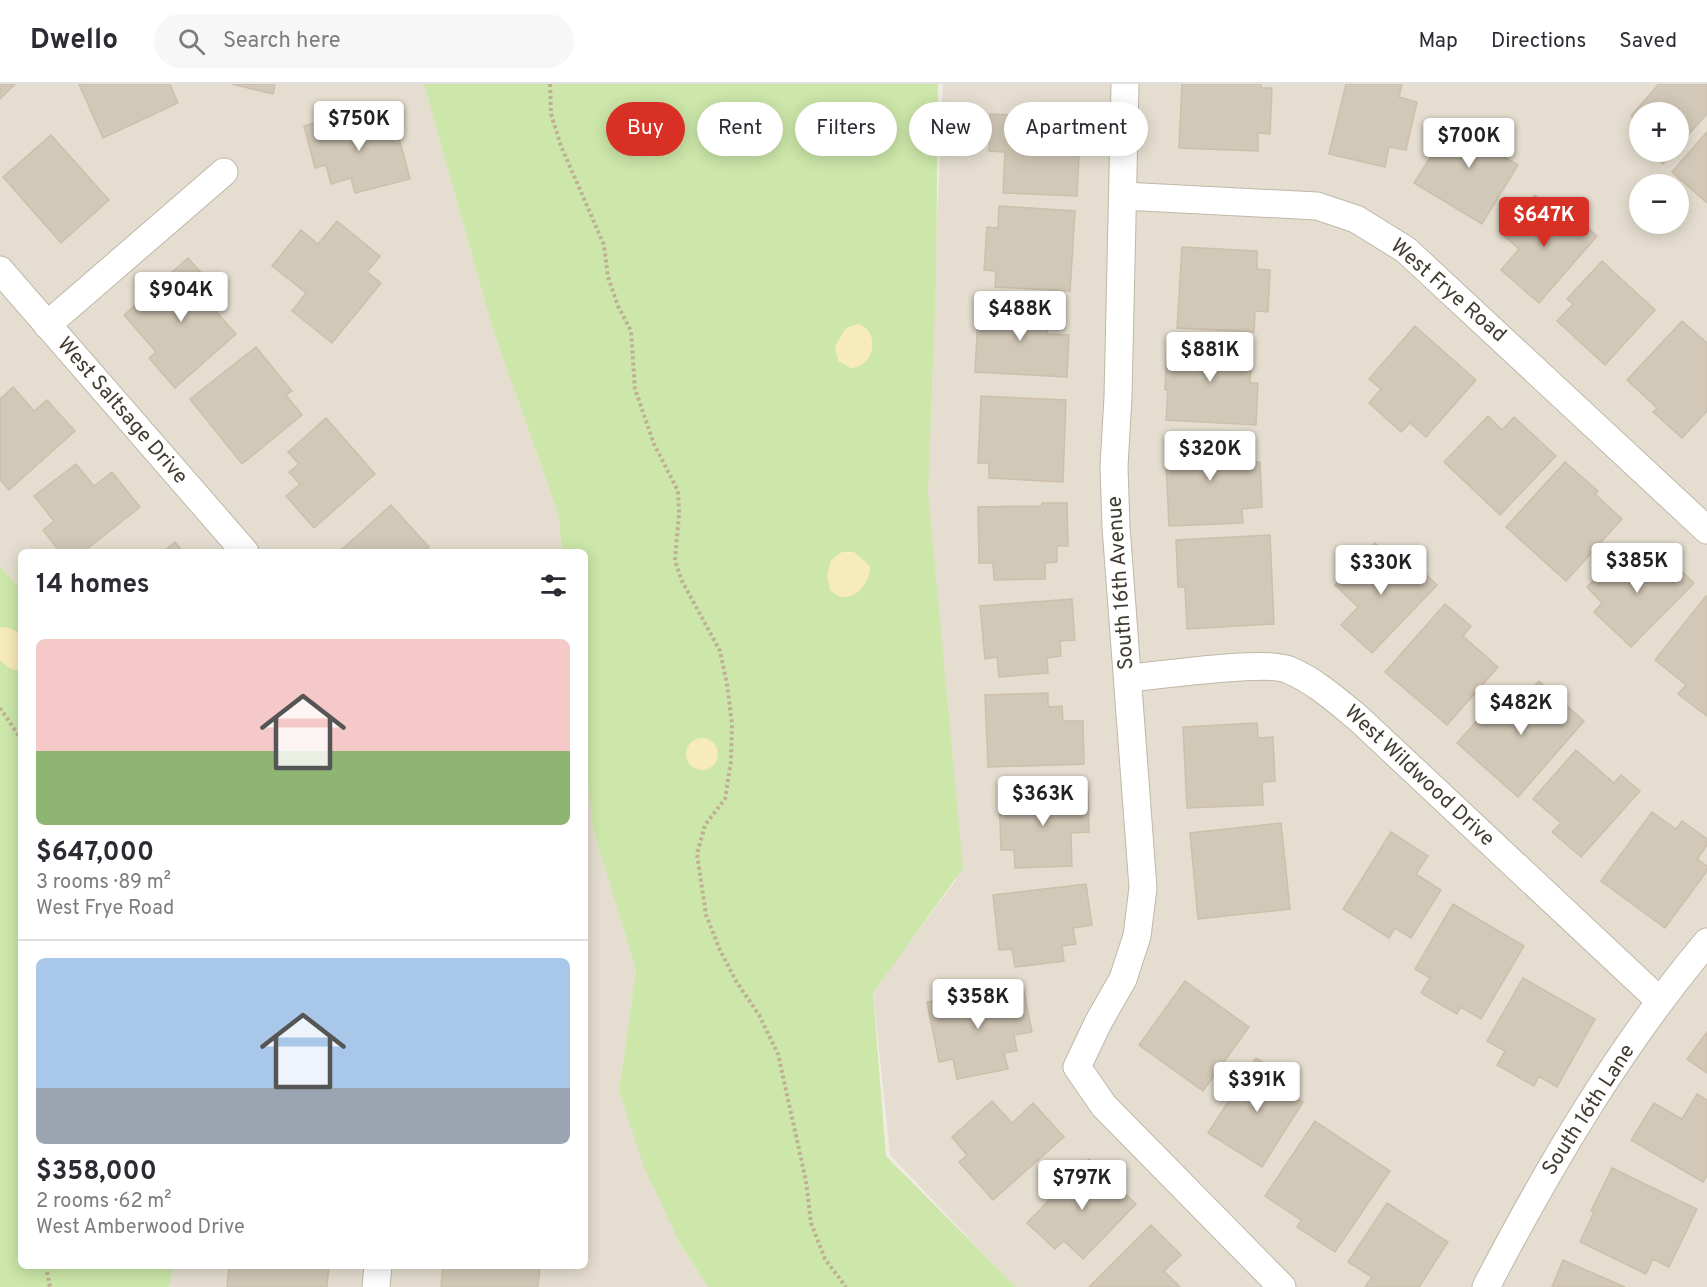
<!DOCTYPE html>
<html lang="en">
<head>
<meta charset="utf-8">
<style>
	:root { --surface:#fff; --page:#f7f7f7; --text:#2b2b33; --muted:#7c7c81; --line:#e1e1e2; --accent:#d93025 }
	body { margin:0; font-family:Overpass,sans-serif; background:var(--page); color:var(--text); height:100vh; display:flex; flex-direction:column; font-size:22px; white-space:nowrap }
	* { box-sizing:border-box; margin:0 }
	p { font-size:20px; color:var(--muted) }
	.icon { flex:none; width:33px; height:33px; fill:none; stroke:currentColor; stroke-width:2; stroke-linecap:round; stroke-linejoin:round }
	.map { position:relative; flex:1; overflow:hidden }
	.sheet { position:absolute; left:18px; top:465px; width:570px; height:720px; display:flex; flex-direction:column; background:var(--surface); border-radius:9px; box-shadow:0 3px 15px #0003 }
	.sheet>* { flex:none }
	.hud { position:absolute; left:606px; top:18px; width:570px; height:54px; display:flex; gap:12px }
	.buttons { position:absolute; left:1629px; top:18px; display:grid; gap:12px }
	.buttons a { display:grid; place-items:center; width:60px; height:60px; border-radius:50%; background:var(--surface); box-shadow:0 3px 15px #0003; font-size:30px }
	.price { position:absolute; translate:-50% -51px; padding:0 14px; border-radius:6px; background:#fff; color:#222; font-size:20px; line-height:39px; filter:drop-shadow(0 2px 3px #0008) }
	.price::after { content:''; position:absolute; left:50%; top:36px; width:18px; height:14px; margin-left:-9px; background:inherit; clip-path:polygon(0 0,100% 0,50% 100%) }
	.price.active { background:var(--accent); color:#fff }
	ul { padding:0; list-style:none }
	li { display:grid; align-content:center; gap:12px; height:318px; padding:0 18px }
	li+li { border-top:2px solid var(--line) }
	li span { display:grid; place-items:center; height:186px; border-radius:9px; color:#555 }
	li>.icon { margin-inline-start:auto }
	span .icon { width:108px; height:108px; fill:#fffc; stroke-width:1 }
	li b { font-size:26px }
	h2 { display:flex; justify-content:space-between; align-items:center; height:72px; padding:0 18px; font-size:26px }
	.tag { padding:0 21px; border-radius:27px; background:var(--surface); box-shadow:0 3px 15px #0003; font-size:21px; line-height:54px }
	.tag.active { background:var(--accent); color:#fff }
	header { display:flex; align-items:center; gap:36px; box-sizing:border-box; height:84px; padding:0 30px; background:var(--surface); border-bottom:2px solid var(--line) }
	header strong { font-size:28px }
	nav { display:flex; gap:33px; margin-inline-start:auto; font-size:21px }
	.search { width:420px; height:54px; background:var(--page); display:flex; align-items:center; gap:15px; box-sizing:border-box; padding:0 21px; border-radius:33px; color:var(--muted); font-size:22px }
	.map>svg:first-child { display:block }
	.residential { fill:#e5ded0; fill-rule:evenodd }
	.green { fill:#cce7a9 }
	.sand { fill:#f7eabb }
	.building { fill:#d2c8b7; stroke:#cdbfaa; stroke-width:1.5 }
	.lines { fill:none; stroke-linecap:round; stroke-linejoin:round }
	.street-casing { stroke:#bfb7a8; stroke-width:29 }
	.path { stroke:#beaf96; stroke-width:4; stroke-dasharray:3 3; stroke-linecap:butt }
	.street { stroke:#fff; stroke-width:27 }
	.labels { text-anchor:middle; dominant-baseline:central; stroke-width:4.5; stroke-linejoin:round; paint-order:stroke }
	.street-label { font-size:21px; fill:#423c32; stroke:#fff }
</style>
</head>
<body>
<header>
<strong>Dwello</strong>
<div class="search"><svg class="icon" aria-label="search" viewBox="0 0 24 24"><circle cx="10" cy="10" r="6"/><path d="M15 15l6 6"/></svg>Search here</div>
<nav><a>Map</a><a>Directions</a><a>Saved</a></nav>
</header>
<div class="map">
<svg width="1707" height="1203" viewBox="0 0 1707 1203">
	<rect width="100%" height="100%" fill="#f1ece2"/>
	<path class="residential" d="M0,0H424L493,246L558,429L562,468H21V506L0,482Z
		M943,0H1707V1203H1015L890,1071L873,907L956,796L925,408ZM1640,28H1678V68H1640ZM1640,100H1678V140H1640Z
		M585,671L593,745L636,886L619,1007L680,1160L708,1203H168L175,1182H585Z"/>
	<path class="green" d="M424,0H938L936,192L928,409L963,784L873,909L886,1072L1016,1203H708L680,1160L644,1083L619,1007L636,886L593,745L585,671V468H562L558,429L493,246Z
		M0,482L21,506V1182H175L168,1203H0Z"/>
	<path class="sand" d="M858,240C882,247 874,285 850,284L838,277L835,262L846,244Z
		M842,468H854L870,482C871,502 848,525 830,506L827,491L831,476Z
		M6,543L21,549V587L11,585L0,577V544Z
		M686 670a16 16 0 1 1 32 0a16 16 0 1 1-32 0Z"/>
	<path class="building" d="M0,0H15L0,15Z
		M79,0H170L178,19L103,54Z
		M232,0H275L273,10Z
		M1182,0H1261V4H1272L1270,50L1258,49V67L1179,64Z
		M1346,0H1402L1399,13L1417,18L1406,66L1389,63L1385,83L1329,70Z
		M1659,0H1707V30L1678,62V28H1640V39L1631,32Z
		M990,30L1075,34L1073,72H1079L1077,112L1003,109L1005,68L989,67Z
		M342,31L346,43L393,31L410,95L355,109L351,94L331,100L326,81L315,84L304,42Z
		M1480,35L1514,57L1504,73L1518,81L1482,140L1414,99L1454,36L1473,48Z
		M1707,48V119L1672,88Z
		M51,51L109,116L61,159L3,93Z
		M1649,68H1674L1663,80Z
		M1535,111L1571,142L1577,134L1597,152L1539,219L1501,186L1519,165L1502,150Z
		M999,122L1075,127L1070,207L995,203L996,187L984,186L987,143L998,144Z
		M337,137L380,172L367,188L381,199L332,259L292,227L306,209L272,182L301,146L318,160Z
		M1182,163L1257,167V185L1270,186L1268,228L1255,227L1254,248L1177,244Z
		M188,174L222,212L211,222L236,250L175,304L149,274L156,268L124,231Z
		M1602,177L1655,226L1605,281L1557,237L1573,220L1567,215Z
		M991,216L1049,219L1047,250L1069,251L1067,293L975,288L978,234L990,235Z
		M1682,237L1707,259V327L1682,354L1653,328L1657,324L1627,296Z
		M1415,242L1476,296L1426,353L1410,339L1401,348L1369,319L1381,305L1369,295Z
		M1167,256L1252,261L1250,299H1258L1256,341L1166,336L1168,306H1165Z
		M256,263L292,307L286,311L302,331L242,380L190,315Z
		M13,303L34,327L47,316L75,347L9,406L0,396V315Z
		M981,312L1066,316L1063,398L989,394V379H978Z
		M1488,332L1502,346L1514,333L1556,372L1500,431L1444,378Z
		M326,334L375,390L314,444L286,412L300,400L289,388L299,380L288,368Z
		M1244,355L1245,378H1260L1262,423L1242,425L1243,439L1169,442L1165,358Z
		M1565,378L1598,407L1595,410L1622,435L1566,497L1506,443Z
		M76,380L94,402L112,388L140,423L83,468H60L43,446L54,437L34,412Z
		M1042,419H1067L1068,462H1057V478L1045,479V495L994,496L993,479H979L978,423L1042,422Z
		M391,421L429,463L424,468H339Z
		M1270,451L1274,540L1187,545L1185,503H1178L1176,456Z
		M175,458L183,468H163Z
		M1375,459L1413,495L1421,486L1437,501L1372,569L1341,541L1358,523L1335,501Z
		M1622,467L1634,478L1643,469L1656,482L1666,472L1694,499L1631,563L1594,528L1602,519L1587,503Z
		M1706,512H1707V632L1678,610L1686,601L1655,576Z
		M1072,515L1075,556L1060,557L1061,572L1047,574L1048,589L999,593L997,573L985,575L980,522Z
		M1445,520L1471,542L1463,552L1498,583L1447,641L1385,588Z
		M1539,597L1584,637L1518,713L1457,659L1507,603L1522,616Z
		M1048,609V623L1062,622L1063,637H1083L1084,680L988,683L985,611Z
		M1257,639L1258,654L1273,653L1275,697L1262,698L1263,721L1187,724L1183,643Z
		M1576,666L1614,699L1621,691L1640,707L1581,773L1552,748L1561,739L1533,715Z
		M1088,707L1089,748L1071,749L1072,782L1015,784L1014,766H1001L999,711Z
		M1652,728L1676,745L1682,737L1707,755V761L1697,775L1707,782V787L1665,844L1601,797Z
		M1281,739L1290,825L1198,835L1190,749Z
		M1391,748L1428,772L1416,790L1441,806L1411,854L1395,844L1389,854L1343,825Z
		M1086,800L1092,841L1073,844L1076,860L1062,862L1064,877L1015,883L1012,865L999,866L993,811Z
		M1453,820L1524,862L1481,935L1461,923L1457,930L1421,909L1430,894L1415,885Z
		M1523,894L1595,935L1557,1003L1539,992L1534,1002L1497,981L1505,967L1487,957Z
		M1185,897L1249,943L1203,1007L1139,961Z
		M988,906L990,914L1024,907L1032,948L1014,951L1017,967L1004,969L1008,985L957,995L953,975L939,978L927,918Z
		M1707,948V989L1687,975Z
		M1256,974L1292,996L1285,1007L1303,1018L1262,1083L1208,1049Z
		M1697,1010L1707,1016V1092L1703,1098L1631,1056L1654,1019L1682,1035Z
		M992,1017L1012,1039L1033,1019L1064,1053L993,1116L959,1078L967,1071L952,1053Z
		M1315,1037L1390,1087L1335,1168L1297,1143L1301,1136L1265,1112Z
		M1089,1075L1136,1120L1083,1175L1064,1157L1055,1165L1027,1139Z
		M1612,1084L1697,1125L1669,1183L1653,1175L1646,1190L1580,1158L1594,1128L1591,1127Z
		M1387,1119L1448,1158L1419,1203H1365L1372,1193L1348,1178Z
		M1151,1141L1181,1171L1164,1187L1180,1203H1089Z
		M1563,1176L1625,1203H1552Z
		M229,1182H329L327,1203H227Z
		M443,1182H540L538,1203H441Z"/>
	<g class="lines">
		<defs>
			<path id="street" d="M1125,0L1118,313L1114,382L1116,443L1143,804L1137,852L1123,895L1099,937L1077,983L1104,1022L1282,1203
				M1123,112L1317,122L1356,135L1406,166L1707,446
				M0,186L245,468
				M47,241L224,88
				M1128,594C1158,592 1267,575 1289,586C1315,597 1336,616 1358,634L1660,917
				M376,1203L378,1182
				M1486,1203C1549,1082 1619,963 1707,858"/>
		</defs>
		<use href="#street" class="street-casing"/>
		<path class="path" d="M550,0L551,30L561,62L604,161L608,193L618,222L631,247L635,305L654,360L678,407L679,430L675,477L682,497L720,567L727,600L732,640L731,677L725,715L705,741L697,770L706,831L720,866L736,897L759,931L778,970L806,1097L811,1139L825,1175L846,1203
			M0,624L21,655
			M46,1182L50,1203"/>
		<use href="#street" class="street"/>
	</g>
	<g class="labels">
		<g class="street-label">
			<text transform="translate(1448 207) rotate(41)">West Frye Road</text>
			<text transform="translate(122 327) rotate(49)">West Saltsage Drive</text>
			<text transform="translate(1121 499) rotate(-94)">South 16th Avenue</text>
			<text transform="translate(1419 692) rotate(43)">West Wildwood Drive</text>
			<text transform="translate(1589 1026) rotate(-57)">South 16th Lane</text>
		</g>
	</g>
</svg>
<div class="buttons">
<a>+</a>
<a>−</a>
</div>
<b class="price" style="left:359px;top:68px">$750K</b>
<b class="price" style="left:1469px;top:85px">$700K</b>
<b class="price active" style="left:1544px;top:164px">$647K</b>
<b class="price" style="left:181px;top:239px">$904K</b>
<b class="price" style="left:1020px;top:258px">$488K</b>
<b class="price" style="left:1210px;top:299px">$881K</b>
<b class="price" style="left:1210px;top:398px">$320K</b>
<b class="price" style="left:1637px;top:510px">$385K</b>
<b class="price" style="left:1381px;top:512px">$330K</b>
<b class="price" style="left:1521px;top:652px">$482K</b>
<b class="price" style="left:1043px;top:743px">$363K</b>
<b class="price" style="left:978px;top:946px">$358K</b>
<b class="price" style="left:1257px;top:1029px">$391K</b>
<b class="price" style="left:1082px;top:1127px">$797K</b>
<div class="hud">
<a class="tag active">Buy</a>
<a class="tag">Rent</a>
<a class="tag">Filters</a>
<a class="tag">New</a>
<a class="tag">Apartment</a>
</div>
<section class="sheet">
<h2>14 homes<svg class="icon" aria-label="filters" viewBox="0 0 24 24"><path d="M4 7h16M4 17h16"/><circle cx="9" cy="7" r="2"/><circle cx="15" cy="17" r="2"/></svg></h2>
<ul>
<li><span style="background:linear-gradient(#f6c9c9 60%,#8fb573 0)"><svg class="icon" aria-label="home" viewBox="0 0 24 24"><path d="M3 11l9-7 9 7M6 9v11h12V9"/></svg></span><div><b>$647,000</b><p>3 rooms · 89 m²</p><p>West Frye Road</p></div></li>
<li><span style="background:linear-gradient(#a9c7e8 70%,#9aa5b1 0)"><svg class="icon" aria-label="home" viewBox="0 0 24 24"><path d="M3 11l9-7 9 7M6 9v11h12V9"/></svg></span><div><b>$358,000</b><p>2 rooms · 62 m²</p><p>West Amberwood Drive</p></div></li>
</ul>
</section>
</div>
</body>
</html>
